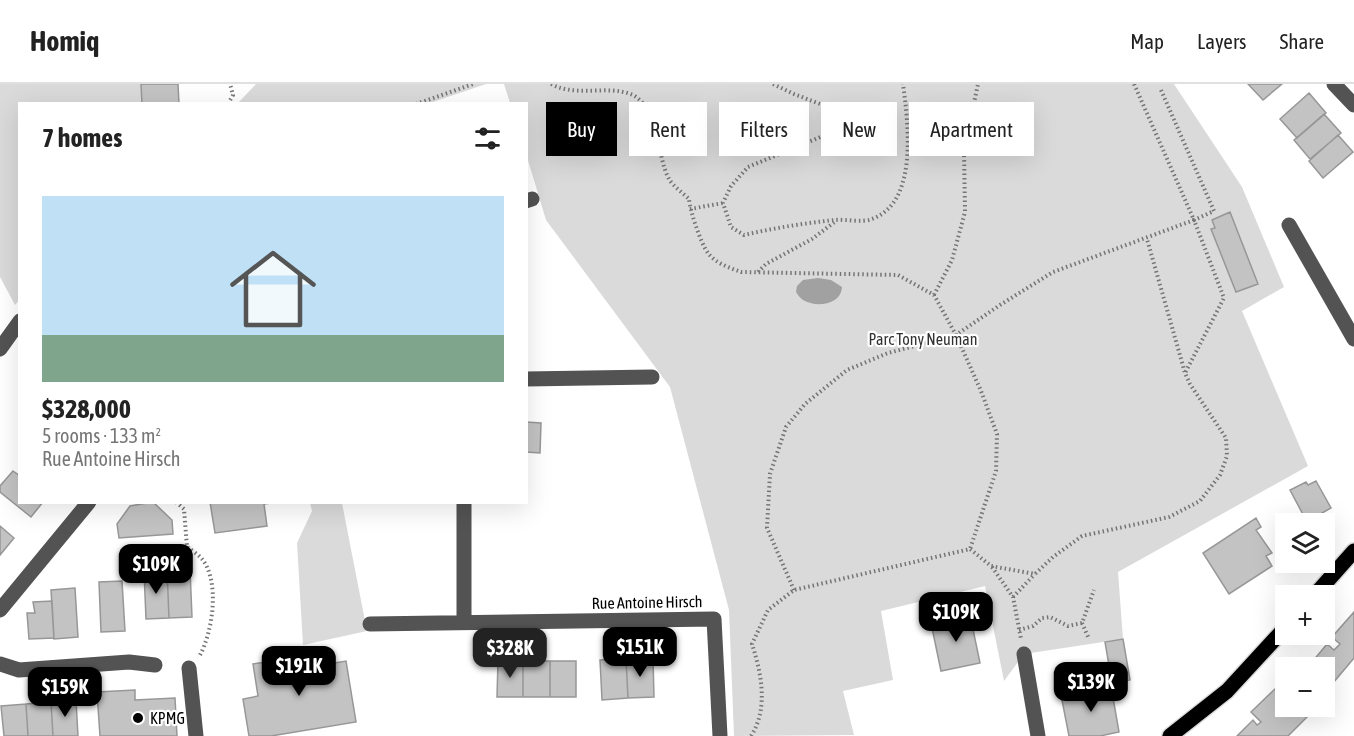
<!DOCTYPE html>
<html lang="en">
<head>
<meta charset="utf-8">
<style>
	:root { --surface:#fff; --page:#f2f2f2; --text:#222; --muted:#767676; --line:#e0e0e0; --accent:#000 }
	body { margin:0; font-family:"Asap Condensed",sans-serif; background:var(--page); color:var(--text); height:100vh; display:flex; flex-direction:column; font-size:22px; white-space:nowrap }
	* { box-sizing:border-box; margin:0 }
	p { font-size:20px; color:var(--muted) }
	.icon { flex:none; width:33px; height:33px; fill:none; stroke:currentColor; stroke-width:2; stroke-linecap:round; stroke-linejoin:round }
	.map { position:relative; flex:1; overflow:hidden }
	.panel { position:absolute; left:18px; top:18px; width:510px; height:402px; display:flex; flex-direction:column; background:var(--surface); border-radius:0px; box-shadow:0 6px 24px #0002 }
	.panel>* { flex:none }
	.banner { position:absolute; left:546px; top:18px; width:570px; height:54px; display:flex; gap:12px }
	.buttons { position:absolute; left:1275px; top:429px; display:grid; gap:12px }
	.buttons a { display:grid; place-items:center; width:60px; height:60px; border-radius:0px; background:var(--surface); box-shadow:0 6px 24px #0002; font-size:30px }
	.price { position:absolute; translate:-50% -51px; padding:0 14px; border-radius:12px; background:var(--accent); color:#fff; font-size:20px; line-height:39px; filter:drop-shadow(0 2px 3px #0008) }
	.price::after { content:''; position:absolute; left:50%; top:36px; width:18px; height:14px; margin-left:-9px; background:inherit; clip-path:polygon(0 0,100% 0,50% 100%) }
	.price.current { background:#222; color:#fff }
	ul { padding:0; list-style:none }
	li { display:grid; align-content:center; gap:12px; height:318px; padding:0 24px }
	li+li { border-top:2px solid var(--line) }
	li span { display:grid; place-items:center; height:186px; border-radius:0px; color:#555 }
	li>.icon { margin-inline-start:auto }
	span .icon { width:108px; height:108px; fill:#fffc; stroke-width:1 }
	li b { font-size:26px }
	h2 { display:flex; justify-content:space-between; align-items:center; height:72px; padding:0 24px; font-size:26px }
	.chip { padding:0 21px; border-radius:0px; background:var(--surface); box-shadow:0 6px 24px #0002; font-size:21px; line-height:54px }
	.chip.current { background:var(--accent); color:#fff }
	header { display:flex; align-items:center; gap:36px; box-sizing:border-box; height:84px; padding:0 30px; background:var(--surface); border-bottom:2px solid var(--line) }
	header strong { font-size:28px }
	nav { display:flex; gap:33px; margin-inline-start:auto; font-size:21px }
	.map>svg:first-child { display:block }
	.green { fill:#dadada }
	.water { fill:#a1a1a1 }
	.building { fill:#c3c3c3; stroke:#979797; stroke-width:1.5 }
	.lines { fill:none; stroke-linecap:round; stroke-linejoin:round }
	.major-casing { stroke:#dbdbdb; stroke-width:18 }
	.path { stroke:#757575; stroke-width:4; stroke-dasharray:1.5 3; stroke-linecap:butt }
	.minor { stroke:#535353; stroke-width:15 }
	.major { stroke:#000; stroke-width:15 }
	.poi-dot { fill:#000; stroke:#fff; stroke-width:2 }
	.labels { text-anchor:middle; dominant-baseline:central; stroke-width:4.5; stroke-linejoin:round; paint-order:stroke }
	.park-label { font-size:16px; fill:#313131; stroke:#fff }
	.street-label { font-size:16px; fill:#000; stroke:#fff }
	.poi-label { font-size:16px; fill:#000; stroke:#fff; text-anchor:start }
</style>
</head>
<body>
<header>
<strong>Homiq</strong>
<nav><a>Map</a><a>Layers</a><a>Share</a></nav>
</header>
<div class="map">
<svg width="1354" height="652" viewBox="0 0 1354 652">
	<rect width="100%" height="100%" fill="#fff"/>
	<path class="green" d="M0,0H141L142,19L20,20V215L15,221L0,193Z
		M256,0H486L430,19H238Z
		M504,0H1174L1242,103L1284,203L1242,227L1308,382L1118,488L1123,555L1024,570L1004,597L985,502L881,527L893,596L843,607L854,651L734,652L729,526L670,303L546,136L527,73L526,20L510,19Z
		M310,419H342L367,547L303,561L297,459L312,427Z"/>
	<path class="water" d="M818,194L831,196L842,203C841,221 816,224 803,216C800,214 798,211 796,208L797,202L803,196Z"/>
	<path class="building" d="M141,0H178L179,20H142Z
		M1248,0H1282L1263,16Z
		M1309,9L1326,29L1297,54L1280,35Z
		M1324,30L1341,49L1310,75L1294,56Z
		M1338,51L1353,68L1323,94L1309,77Z
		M1230,128L1258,200L1236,208L1211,145L1215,144L1212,136Z
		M526,338L541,339L540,369L526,368Z
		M13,387L20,392V418H43L31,433L0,408V402Z
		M1316,397L1331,424L1322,429L1332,446L1324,450V440H1308L1290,406L1306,398L1308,401Z
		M153,418L172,436L173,450L119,454L117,440L130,422Z
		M210,418H278L264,420L267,442L215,449Z
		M1256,434L1261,443L1256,446L1272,469L1266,472L1272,482L1229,510L1203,469Z
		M0,442L14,454L0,471Z
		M190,485L192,533L169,534L167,486Z
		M167,486L169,534L146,535L144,487Z
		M122,497L125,547L101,548L99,498Z
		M75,504L78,553L54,555L51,506Z
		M52,517L54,554L29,555L27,529H35L33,518Z
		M1354,528V574L1328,605L1324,602V584H1307L1327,560L1334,566L1340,560L1332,553Z
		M970,531L980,579L941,587L931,539Z
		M1123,555L1130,596L1112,599L1105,558Z
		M321,570L322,581L346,577L356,638L271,652H249L243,615L258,612L253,580Z
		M653,574L654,613L628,614L626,575Z
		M626,575L628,614L602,616L600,576Z
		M498,576L523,577V613H497Z
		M523,577H550V613H523Z
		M550,577H576V613H550Z
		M1279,601L1286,608V622H1299L1308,632L1288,652H1237L1253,636L1257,641L1261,638L1251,628Z
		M1111,602L1119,648L1100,652H1069L1061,611Z
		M135,606V616L175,614L177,652H100L97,608Z
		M76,616L78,652H53L51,618Z
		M51,618L53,652H28L26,620Z
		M26,620L28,652H4L1,622Z"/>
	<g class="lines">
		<defs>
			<path id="major" d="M1314,512L1354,467
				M1170,652L1227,607L1286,543"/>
		</defs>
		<use href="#major" class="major-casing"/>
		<path class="path" d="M551,0C577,14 608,0 633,11C660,26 656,71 669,95C673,102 683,109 689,115C690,127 701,160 708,169C715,179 730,184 741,188L898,191L934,211L956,251L981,307L997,350L996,387L970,465
			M773,0L794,10L836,26L841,36L835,47L748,83L731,102L723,119L731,143L744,151C774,144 805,139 835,136C847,135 862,139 872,135C919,118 908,38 903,0
			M1161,6L1214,127L1194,136L1224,214L1185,289
			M228,20L233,11L230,0
			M416,20L473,0
			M690,125L723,119
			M758,188L766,180L812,155L836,137
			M934,211L952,176L965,128L964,66L978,0
			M176,418L184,425L187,463C191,466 198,470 202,475C220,497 213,547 200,571
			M992,483L1013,513L1021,555
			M794,506L767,444L770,390L786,343L805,320L847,286L888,269L956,251L1000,221L1053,188L1194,136L1134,0
			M1013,513L1035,490
			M1082,539L1089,555
			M1019,546L1033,542L1042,534L1050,533L1068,542L1082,539L1094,506
			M751,652C769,624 761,588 752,560L768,526L794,506L970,465L991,482L1035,490L1053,473L1082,452L1169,433L1200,417L1220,391L1227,372L1226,354L1190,300L1185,289L1147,155"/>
		<path class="minor" d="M1334,0L1354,21
			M526,117L532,115
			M1289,141L1354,255
			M0,265L20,237
			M526,295L652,293
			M0,526L89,418
			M464,538V418
			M370,540L714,535L720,652
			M1024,570L1038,652
			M0,580L19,586L129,578L155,581
			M189,584L196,652"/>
		<use href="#major" class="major"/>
	</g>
	<circle class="poi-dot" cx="138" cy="634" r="6"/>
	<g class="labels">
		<g class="park-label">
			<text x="923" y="255">Parc Tony Neuman</text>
		</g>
		<g class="street-label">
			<text transform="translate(647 518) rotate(-1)">Rue Antoine Hirsch</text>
		</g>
		<g class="poi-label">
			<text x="150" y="634">KPMG</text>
		</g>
	</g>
</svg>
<div class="buttons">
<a><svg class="icon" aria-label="layers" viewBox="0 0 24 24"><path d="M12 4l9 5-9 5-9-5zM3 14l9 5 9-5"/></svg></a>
<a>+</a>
<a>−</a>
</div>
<b class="price" style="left:156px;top:511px">$109K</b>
<b class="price" style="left:956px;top:559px">$109K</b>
<b class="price" style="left:640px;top:594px">$151K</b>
<b class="price current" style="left:510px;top:595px">$328K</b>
<b class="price" style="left:299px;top:613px">$191K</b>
<b class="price" style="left:1091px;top:629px">$139K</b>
<b class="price" style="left:65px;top:634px">$159K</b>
<div class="banner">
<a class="chip current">Buy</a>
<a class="chip">Rent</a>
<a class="chip">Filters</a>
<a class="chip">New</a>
<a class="chip">Apartment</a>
</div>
<section class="panel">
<h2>7 homes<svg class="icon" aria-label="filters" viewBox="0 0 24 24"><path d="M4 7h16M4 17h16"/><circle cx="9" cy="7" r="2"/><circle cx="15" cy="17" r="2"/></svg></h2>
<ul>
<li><span style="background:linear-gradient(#bfe0f5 75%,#7fa58c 0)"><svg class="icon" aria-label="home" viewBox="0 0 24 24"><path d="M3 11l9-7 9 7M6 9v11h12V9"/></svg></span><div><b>$328,000</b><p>5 rooms · 133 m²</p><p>Rue Antoine Hirsch</p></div></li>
</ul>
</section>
</div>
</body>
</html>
